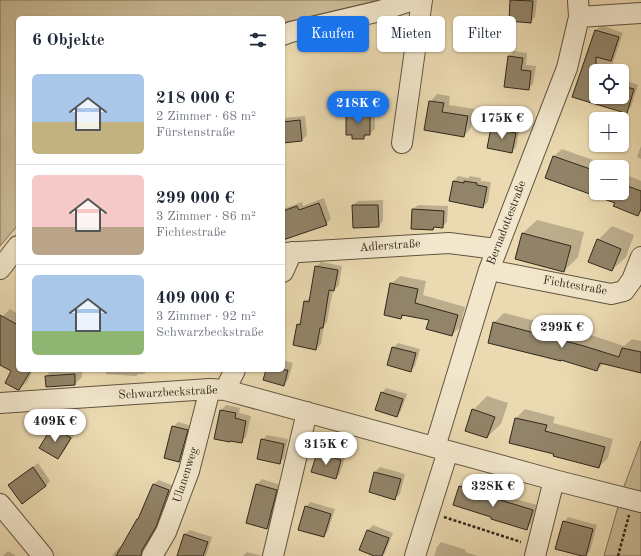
<!DOCTYPE html>
<html lang="de">
<head>
<meta charset="utf-8">
<style>
	:root { --surface:#fff; --page:#f6f6f7; --text:#1f2937; --muted:#747a83; --line:#e0e1e3; --accent:#1a73e8 }
	body { margin:0; font-family:"Old Standard TT",serif; background:var(--page); color:var(--text); height:100vh; display:flex; flex-direction:column; font-size:15px; white-space:nowrap }
	* { box-sizing:border-box; margin:0 }
	p { font-size:13px; color:var(--muted) }
	.icon { flex:none; width:22px; height:22px; fill:none; stroke:currentColor; stroke-width:2; stroke-linecap:round; stroke-linejoin:round }
	.map { position:relative; flex:1; overflow:hidden }
	.drawer { position:absolute; left:16px; top:16px; width:269px; height:356px; display:flex; flex-direction:column; background:var(--surface); border-radius:6px; box-shadow:0 1px 3px #0004 }
	.drawer>* { flex:none }
	.guide { position:absolute; left:297px; top:16px; width:284px; height:36px; display:flex; gap:8px }
	.fabs { position:absolute; left:589px; top:64px; display:grid; gap:8px }
	.fabs a { display:grid; place-items:center; width:40px; height:40px; border-radius:6px; background:var(--surface); box-shadow:0 1px 3px #0004; font-size:20px }
	.price { position:absolute; translate:-50% -34px; padding:0 9px; border-radius:14px; background:#fff; color:#222; font-size:13px; line-height:26px; filter:drop-shadow(0 1px 2px #0008) }
	.price::after { content:''; position:absolute; left:50%; top:24px; width:12px; height:9px; margin-left:-6px; background:inherit; clip-path:polygon(0 0,100% 0,50% 100%) }
	.price.on { background:var(--accent); color:#fff }
	ul { padding:0; list-style:none }
	li { display:flex; align-items:center; gap:12px; height:100px; padding:0 16px }
	li+li { border-top:1px solid var(--line) }
	li span { display:grid; place-items:center; flex:none; width:112px; height:80px; border-radius:6px; color:#555 }
	li>.icon { margin-inline-start:auto }
	span .icon { width:48px; height:48px; fill:#fffc; stroke-width:1 }
	li b { font-size:17px }
	h2 { display:flex; justify-content:space-between; align-items:center; height:48px; padding:0 16px; font-size:17px }
	.tag { padding:0 14px; border-radius:6px; background:var(--surface); box-shadow:0 1px 3px #0004; font-size:14px; line-height:36px }
	.tag.on { background:var(--accent); color:#fff }
	.map>svg:first-child { display:block }
	.green { fill:#cbbc98; stroke:#7e725a }
	.shadow { fill:#0003 }
	.building { fill:#928469; stroke:#31271b }
	.lines { fill:none; stroke-linecap:round; stroke-linejoin:round }
	.minor-casing { stroke:#605440; stroke-width:22 }
	.path { stroke:#31271b; stroke-width:2.5; stroke-dasharray:3 2; stroke-linecap:butt }
	.minor { stroke:#f2e7cc; stroke-width:20 }
	.labels { text-anchor:middle; dominant-baseline:central; stroke-width:3.5; stroke-linejoin:round; paint-order:stroke }
	.street-label { font-size:12px; fill:#31271b; stroke:#f2e7cc }
</style>
</head>
<body>
<div class="map">
<svg width="641" height="556" viewBox="0 0 641 556">
	<rect width="100%" height="100%" fill="#ebdab1"/>
	<filter id="stains"><feTurbulence type="fractalNoise" baseFrequency=".005" numOctaves="4"/><feColorMatrix values="0 0 0 0 .2 0 0 0 0 .09 0 0 0 0 .02 0 0 0 .5 -.17"/></filter>
	<radialGradient id="worn" r=".72"><stop offset=".6" stop-color="#630" stop-opacity="0"/><stop offset="1" stop-color="#630" stop-opacity=".3"/></radialGradient>
	<path class="green" d="M0,0H379L283,23V18H18V225L0,246Z
		M641,441V556H604L623,489Z"/>
	<path class="shadow" d="M511,0H537L535,17L530,22L510,20Z
		M601,25L623,33L610,71H596V97H622V79L638,85L631,107L626,112L574,96L596,30Z
		M514,51L527,53L526,65L536,66L533,84L528,89L505,86L509,56Z
		M437,94L450,96L449,105L474,109L471,128L464,136L430,102Z
		M352,108L375,109V129L364,138L347,113Z
		M305,116L307,135L302,140L283,142V118Z
		M497,124L520,128L516,147L511,152L492,129Z
		M641,146V159L637,157Z
		M562,149L613,167H596V193H622V173L641,181V212L638,215L616,202L547,177L554,156Z
		M458,176L468,178L470,176L481,178V181L491,182L488,202L483,207L450,201L454,181Z
		M324,198L331,219L326,224L283,235V209L302,202L303,206Z
		M383,200V221L379,226L353,205L358,201Z
		M418,205L448,206L447,222L442,227L436,226L433,229L413,209Z
		M537,220L584,232L578,257L564,271L523,233Z
		M612,226L634,235L626,257L612,270L598,240Z
		M321,262L342,266L339,285L334,290H333L327,322L324,326L321,344L316,349L298,325L301,321L305,301L311,297L316,267Z
		M400,276L426,281L423,295L465,307L460,327L452,335L430,319L405,314L401,318L391,284Z
		M10,309L18,314V370H33L27,382L19,389L13,370L0,363V321L2,317Z
		M504,313L594,336L624,346L632,339L641,341V372L604,363L597,370L562,359L494,323Z
		M398,343L420,349L415,366L410,371L393,348Z
		M283,360L293,363L288,380L283,385L267,370H283Z
		M52,370H82V377L75,384L46,376Z
		M106,370H168L166,372L147,371L144,374H138L136,376L106,374Z
		M386,388L407,394L401,411L397,416L382,393Z
		M487,396L508,403L501,424L487,437L473,410Z
		M226,405L240,408L239,413L251,416L246,437L241,442L215,438L221,410Z
		M525,409L555,417L553,423L613,439L608,458L599,467L555,454L510,443L516,418Z
		M58,422L75,433L63,453L58,458L41,448L53,427Z
		M178,422L192,426L184,456L179,461L173,427Z
		M267,435L288,439L284,458L279,463L262,440Z
		M322,448L346,455L340,473L336,478L318,453Z
		M38,463L50,481L46,486L10,485L15,480Z
		M380,467L405,474L400,494L395,498L375,472Z
		M262,479L281,485L272,523L267,528L247,522L257,484Z
		M159,480L174,486L160,521L148,542L143,547L138,519L140,517L154,484Z
		M465,481L502,492L501,495L537,505L531,524L526,528L493,516L454,504L460,486Z
		M310,502L335,509L328,531L324,536L306,507Z
		M568,517L597,525L590,551L585,556L564,522Z
		M373,525L393,533L385,553L382,556H376L361,550L368,530Z
		M190,530L212,537L206,556H178L185,534Z
		M441,542L466,550L465,552L478,556H434L437,547Z
		M119,547L137,556H112Z
		M8,551L16,556H3Z
		M247,552L262,556H243Z"/>
	<path class="building" d="M510,0L533,1L531,23L509,21Z
		M595,30L619,37L611,61L596,57V97H622V86L634,89L625,120L622,119V112L572,97Z
		M508,56L523,58L521,70L531,71L529,90L504,87Z
		M429,101L444,103L442,112L468,116L464,137L424,130Z
		M346,113H370V135H364V139H352V135H346Z
		M300,120L302,141L283,143V122Z
		M491,128L516,133L512,153L487,148Z
		M553,156L596,171V193H622V184L641,191V209L638,216L613,206L615,203L545,178Z
		M453,181L464,183V181L477,183V185L487,187L483,208L449,201Z
		M319,203L327,225L283,240V211L297,206L299,210Z
		M352,205H378L379,227L353,228Z
		M412,209L444,211L443,228L434,227L433,230L411,229Z
		M522,233L571,246L564,272L515,259Z
		M597,239L621,249L612,271L588,262Z
		M315,266L338,270L334,291L329,290L323,328H320L316,350L293,345L297,324L300,325L304,301L309,302Z
		M390,283L418,289L415,303L458,315L452,336L426,329L429,320L402,315L401,319L384,315Z
		M0,315L18,325V370H31L19,390H18L5,383L11,371L0,365Z
		M493,322L584,346L619,357L622,348L641,352V373L600,363L597,371L561,360V361L488,343Z
		M392,347L416,353L411,372L387,365Z
		M266,370H288L284,386L263,380Z
		M75,374V385L46,387L45,376Z
		M381,392L403,399L397,417L375,410Z
		M472,409L495,417L487,438L465,431Z
		M220,410L236,413L235,418L246,421L242,443L230,441V442L214,439Z
		M515,418L547,425L545,431L605,447L599,468L553,456L554,454L509,443Z
		M172,426L188,430L179,462L164,458Z
		M52,427L71,438L58,459L39,448Z
		M261,439L284,444L280,464L257,459Z
		M317,453L341,460L336,479L311,472Z
		M33,467L46,486L22,504L8,485Z
		M374,472L401,479L395,500L369,492Z
		M153,484L169,490L156,527L142,550L141,556H116L137,519H138Z
		M256,484L277,490L267,529L246,523Z
		M459,486L497,497V499L533,510L527,530L491,519V517L453,505Z
		M305,506L331,514L324,537L298,530Z
		M563,521L593,529L586,556H582L555,549Z
		M367,530L389,538L382,556H374L359,550Z
		M184,534L208,542L203,556H177Z"/>
	<g class="lines">
		<defs>
			<path id="minor" d="M579,17L641,13
				M283,35L291,32L380,11L413,0
				M402,143L422,0
				M283,253L449,243L496,249
				M0,269L18,246
				M489,270L611,294L624,291L632,280L641,257
				M283,272L292,252
				M225,390L235,370
				M0,403L210,389L225,390L554,480L641,502
				M435,447L489,270L567,68L579,17L578,0
				M0,504L43,556
				M152,556L166,532L189,471L210,389
				M273,556L307,412
				M415,556L448,451
				M535,556L554,480"/>
		</defs>
		<use href="#minor" class="minor-casing"/>
		<path class="path" d="M444,517L521,542
			M618,556L629,515"/>
		<use href="#minor" class="minor"/>
	</g>
	<g class="labels">
		<g class="street-label">
			<text transform="translate(507 223) rotate(-69)">Bernadottestraße</text>
			<text transform="translate(390 246) rotate(-4)">Adlerstraße</text>
			<text transform="translate(575 286) rotate(10)">Fichtestraße</text>
			<text transform="translate(168 393) rotate(-3)">Schwarzbeckstraße</text>
			<text transform="translate(186 475) rotate(-72)">Ulanenweg</text>
		</g>
	</g>
	<rect width="100%" height="100%" filter="url(#stains)"/>
	<rect width="100%" height="100%" fill="url(#worn)"/>
</svg>
<div class="fabs">
<a><svg class="icon" aria-label="locate" viewBox="0 0 24 24"><circle cx="12" cy="12" r="6"/><path d="M12 2v4M12 18v4M2 12h4M18 12h4"/></svg></a>
<a>+</a>
<a>−</a>
</div>
<b class="price on" style="left:358px;top:125px">218K €</b>
<b class="price" style="left:502px;top:140px">175K €</b>
<b class="price" style="left:562px;top:349px">299K €</b>
<b class="price" style="left:55px;top:443px">409K €</b>
<b class="price" style="left:326px;top:466px">315K €</b>
<b class="price" style="left:493px;top:508px">328K €</b>
<div class="guide">
<a class="tag on">Kaufen</a>
<a class="tag">Mieten</a>
<a class="tag">Filter</a>
</div>
<section class="drawer">
<h2>6 Objekte<svg class="icon" aria-label="filters" viewBox="0 0 24 24"><path d="M4 7h16M4 17h16"/><circle cx="9" cy="7" r="2"/><circle cx="15" cy="17" r="2"/></svg></h2>
<ul>
<li><span style="background:linear-gradient(#a9c7e8 60%,#c2b280 0)"><svg class="icon" aria-label="home" viewBox="0 0 24 24"><path d="M3 11l9-7 9 7M6 9v11h12V9"/></svg></span><div><b>218 000 €</b><p>2 Zimmer · 68 m²</p><p>Fürstenstraße</p></div></li>
<li><span style="background:linear-gradient(#f6c9c9 65%,#b9a48a 0)"><svg class="icon" aria-label="home" viewBox="0 0 24 24"><path d="M3 11l9-7 9 7M6 9v11h12V9"/></svg></span><div><b>299 000 €</b><p>3 Zimmer · 86 m²</p><p>Fichtestraße</p></div></li>
<li><span style="background:linear-gradient(#a9c7e8 70%,#8fb573 0)"><svg class="icon" aria-label="home" viewBox="0 0 24 24"><path d="M3 11l9-7 9 7M6 9v11h12V9"/></svg></span><div><b>409 000 €</b><p>3 Zimmer · 92 m²</p><p>Schwarzbeckstraße</p></div></li>
</ul>
</section>
</div>
</body>
</html>
